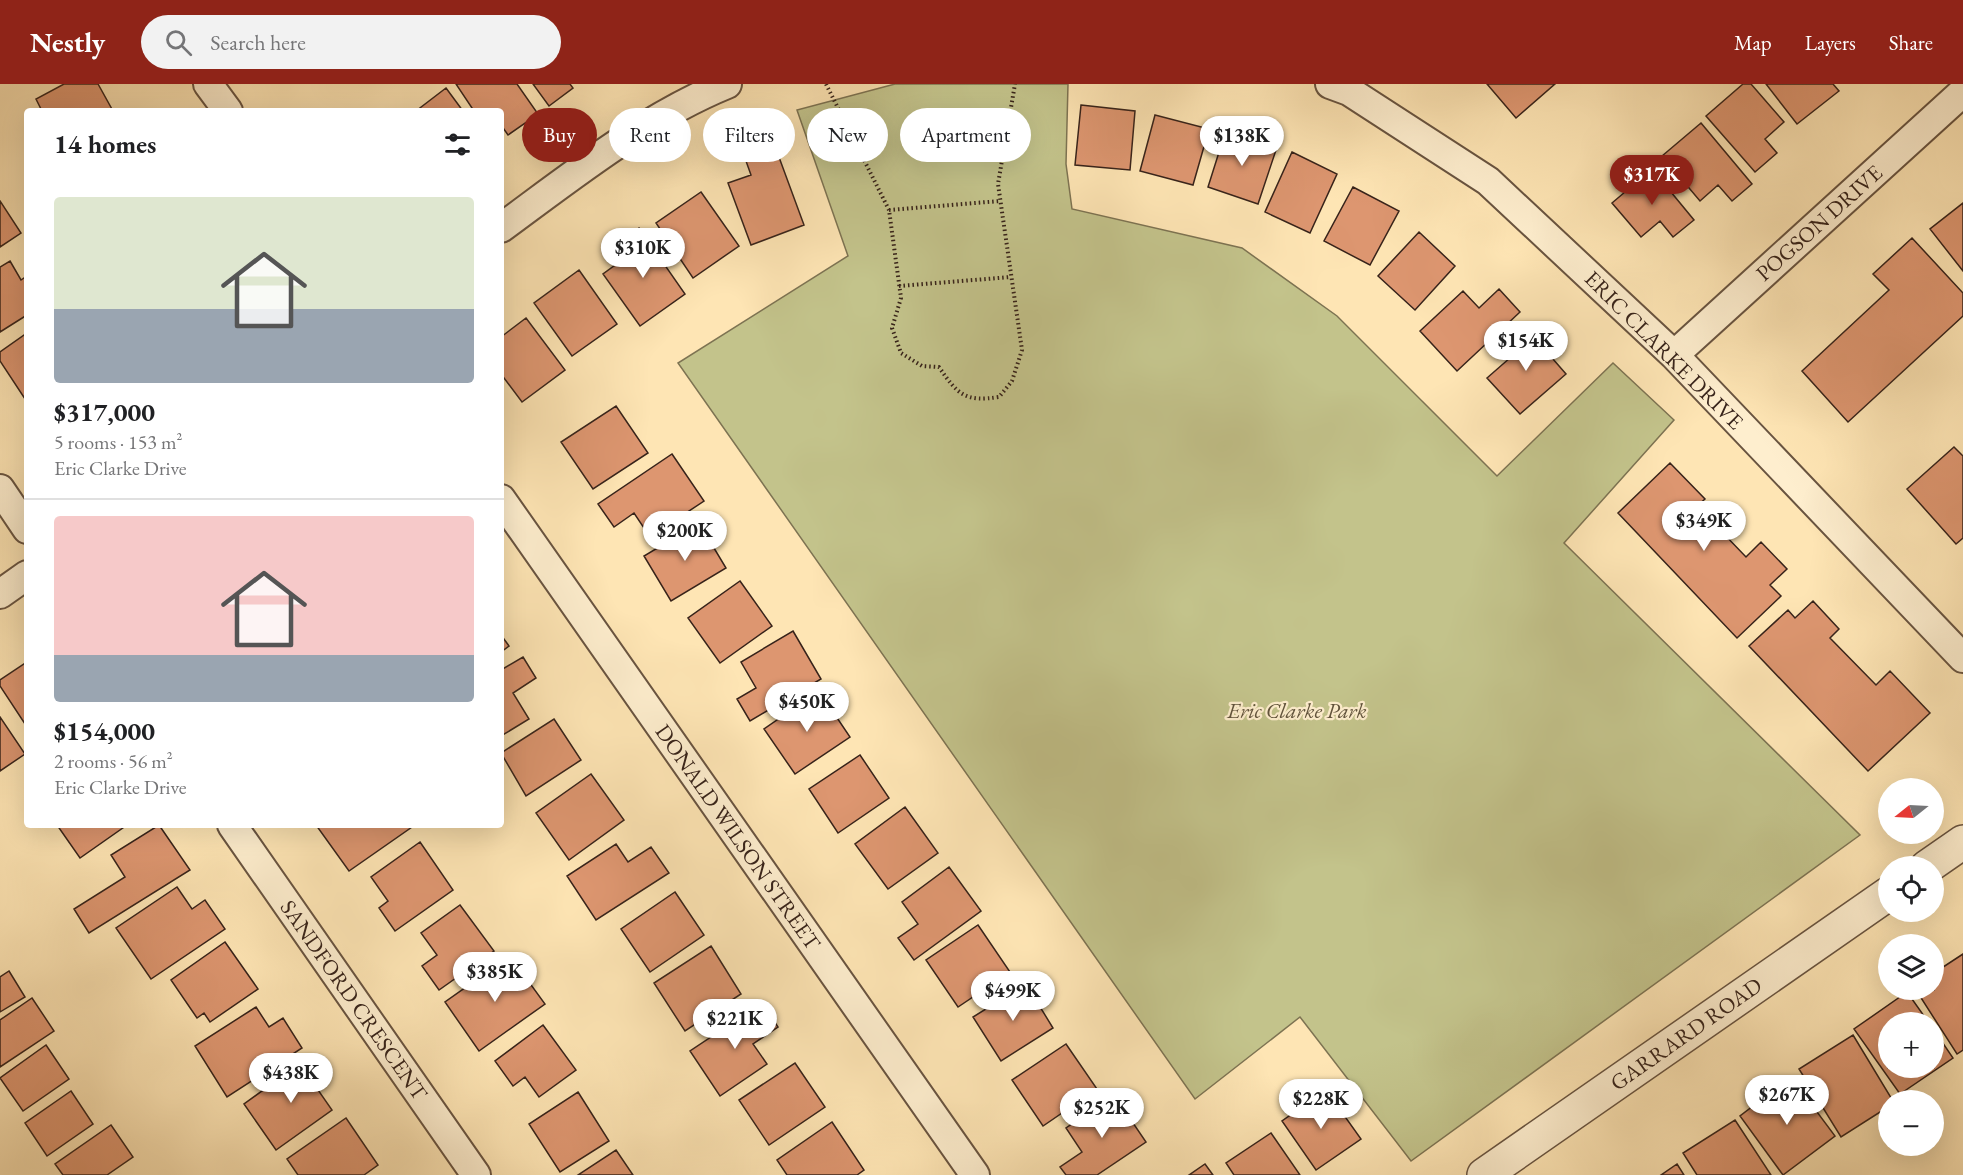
<!DOCTYPE html>
<html lang="en">
<head>
<meta charset="utf-8">
<style>
	:root { --surface:#fff; --page:#f2f2f2; --text:#202124; --muted:#757577; --line:#e0e0e0; --accent:#8f2418 }
	body { margin:0; font-family:"EB Garamond",serif; background:var(--page); color:var(--text); height:100vh; display:flex; flex-direction:column; font-size:22px; white-space:nowrap }
	* { box-sizing:border-box; margin:0 }
	p { font-size:20px; color:var(--muted) }
	.icon { flex:none; width:33px; height:33px; fill:none; stroke:currentColor; stroke-width:2; stroke-linecap:round; stroke-linejoin:round }
	.map { position:relative; flex:1; overflow:hidden }
	.side { position:absolute; left:24px; top:24px; width:480px; height:720px; display:flex; flex-direction:column; background:var(--surface); border-radius:6px; box-shadow:0 6px 24px #0002 }
	.side>* { flex:none }
	.guide { position:absolute; left:522px; top:24px; width:570px; height:54px; display:flex; gap:12px }
	.needle { width:39px; rotate:252deg }
	.tools { position:absolute; left:1878px; top:694px; display:grid; gap:12px }
	.tools a { display:grid; place-items:center; width:66px; height:66px; border-radius:50%; background:var(--surface); box-shadow:0 6px 24px #0002; font-size:30px }
	.price { position:absolute; translate:-50% -51px; padding:0 14px; border-radius:21px; background:#fff; color:#222; font-size:20px; line-height:39px; filter:drop-shadow(0 2px 3px #0008) }
	.price::after { content:''; position:absolute; left:50%; top:36px; width:18px; height:14px; margin-left:-9px; background:inherit; clip-path:polygon(0 0,100% 0,50% 100%) }
	.price.current { background:var(--accent); color:#fff }
	ul { padding:0; list-style:none }
	li { display:grid; align-content:center; gap:12px; height:318px; padding:0 30px }
	li+li { border-top:2px solid var(--line) }
	li span { display:grid; place-items:center; height:186px; border-radius:6px; color:#555 }
	li>.icon { margin-inline-start:auto }
	span .icon { width:108px; height:108px; fill:#fffc; stroke-width:1 }
	li b { font-size:26px }
	h2 { display:flex; justify-content:space-between; align-items:center; height:72px; padding:0 30px; font-size:26px }
	.tag { padding:0 21px; border-radius:27px; background:var(--surface); box-shadow:0 6px 24px #0002; font-size:21px; line-height:54px }
	.tag.current { background:var(--accent); color:#fff }
	header { display:flex; align-items:center; gap:36px; box-sizing:border-box; height:84px; padding:0 30px; background:var(--accent); color:#fff }
	header strong { font-size:28px }
	nav { display:flex; gap:33px; margin-inline-start:auto; font-size:21px }
	.search { width:420px; height:54px; background:var(--page); display:flex; align-items:center; gap:15px; box-sizing:border-box; padding:0 21px; border-radius:33px; color:var(--muted); font-size:22px }
	.map>svg:first-child { display:block }
	.green { fill:#c3c38b; stroke:#7d7352; stroke-width:1.5 }
	.building { fill:#dd9670; stroke:#37231a; stroke-width:1.5 }
	.lines { fill:none; stroke-linecap:round; stroke-linejoin:round }
	.minor-casing { stroke:#695440; stroke-width:32 }
	.tertiary-casing { stroke:#695440; stroke-width:36 }
	.path { stroke:#37231a; stroke-width:4; stroke-dasharray:1.5 3; stroke-linecap:butt }
	.minor { stroke:#feeece; stroke-width:28 }
	.tertiary { stroke:#feeece; stroke-width:33 }
	.labels { text-anchor:middle; dominant-baseline:central; stroke-width:4.5; stroke-linejoin:round; paint-order:stroke }
	.street-label { font-size:22px; fill:#37231a; stroke:#feeece }
	.park-label { font-size:22px; font-style:italic; fill:#61533c; stroke:#feeece }
</style>
</head>
<body>
<header>
<strong>Nestly</strong>
<div class="search"><svg class="icon" aria-label="search" viewBox="0 0 24 24"><circle cx="10" cy="10" r="6"/><path d="M15 15l6 6"/></svg>Search here</div>
<nav><a>Map</a><a>Layers</a><a>Share</a></nav>
</header>
<div class="map">
<svg width="1963" height="1091" viewBox="0 0 1963 1091">
	<rect width="100%" height="100%" fill="#fee5b4"/>
	<filter id="stains"><feTurbulence type="fractalNoise" baseFrequency=".00333" numOctaves="4"/><feColorMatrix values="0 0 0 0 .2 0 0 0 0 .09 0 0 0 0 .02 0 0 0 .5 -.17"/></filter>
	<radialGradient id="worn" r=".72"><stop offset=".6" stop-color="#630" stop-opacity="0"/><stop offset="1" stop-color="#630" stop-opacity=".3"/></radialGradient>
	<path class="green" d="M895,0H1068L1066,80L1072,125L1242,164L1337,232L1497,392L1613,279L1674,336L1564,459L1860,751L1411,1077L1300,933L1195,1015L678,279L848,172L797,26Z"/>
	<path class="building" d="M64,0H98L113,27H42L36,15Z
		M456,0H517L538,30L508,51L501,41V27H474Z
		M533,0H570L573,4L549,22Z
		M1487,0H1555L1516,34Z
		M1743,0H1751L1784,38L1765,55L1777,69L1755,88L1706,32Z
		M1766,0H1833L1839,7L1797,40Z
		M446,4L463,27H416Z
		M1081,21L1135,27L1130,86L1075,81Z
		M1155,31L1209,45L1193,101L1140,87Z
		M1701,39L1752,100L1732,117L1718,101L1700,117L1662,72Z
		M1226,46L1277,63L1258,120L1208,103Z
		M776,65L804,141L751,161L728,99L751,91L746,77Z
		M1292,68L1337,90L1310,149L1265,128Z
		M1652,85L1694,136L1673,153L1660,137L1641,153L1612,119Z
		M1353,103L1399,127L1370,181L1324,157Z
		M701,108L739,162L693,194L656,139Z
		M0,117L21,149L0,163Z
		M1963,119V187L1930,145Z
		M639,144L685,210L640,242L603,190L626,173L617,160Z
		M1419,148L1455,182L1415,226L1378,192Z
		M1912,154L1963,209V232L1848,338L1802,287L1889,206L1873,190Z
		M10,177L21,196L27,192V231L0,248V183Z
		M579,186L617,240L572,272L534,219Z
		M1499,205L1520,228L1457,287L1420,247L1463,207L1479,224Z
		M526,234L565,286L522,318L501,290V253Z
		M1525,243L1566,290L1520,330L1487,294L1511,273L1502,263Z
		M27,249V318L0,277V268Z
		M616,322L648,369L593,405L561,358Z
		M1954,363L1963,372V454L1956,460L1907,405Z
		M672,370L704,417L650,453L634,429L614,443L598,420Z
		M1670,379L1705,415L1697,422L1746,473L1761,458L1787,485L1770,501L1781,512L1737,554L1618,429Z
		M699,439L726,484L671,517L644,472Z
		M740,497L772,542L720,579L688,534Z
		M1813,517L1839,545L1830,554L1876,601L1890,587L1930,629L1868,687L1749,562L1788,526L1795,534Z
		M793,547L821,595L750,637L737,615L756,604L741,578Z
		M501,551L509,562L501,568Z
		M523,573L536,594L513,609L529,635L501,652V586Z
		M27,578V643L0,602V596Z
		M819,607L850,653L795,690L764,645Z
		M0,633L25,670L0,687Z
		M554,635L581,676L526,712L501,669Z
		M860,671L889,714L838,749L809,705Z
		M591,690L624,736L569,776L536,729Z
		M905,723L938,769L888,805L855,760Z
		M57,741H127L80,774Z
		M159,741L190,786L89,849L74,825L125,793L111,771Z
		M316,741H411L412,743L349,787Z
		M420,758L453,806L395,847L379,824L388,817L371,793Z
		M616,760L628,778L651,763L669,789L596,836L567,792Z
		M949,783L981,827L914,876L898,854L918,840L902,818Z
		M177,803L192,825L205,816L225,845L151,895L116,844Z
		M675,808L704,851L650,888L621,845Z
		M460,821L494,867L439,906L422,882L437,871L421,849Z
		M978,841L1010,888L958,923L926,876Z
		M225,858L258,905L210,938L204,929L197,934L171,896Z
		M711,862L741,910L685,947L654,899Z
		M1963,870V966L1957,970L1916,906H1934V889Z
		M510,872L545,920L479,967L445,918Z
		M9,887L25,913L0,928V893Z
		M1026,900L1053,944L1001,977L973,933Z
		M1907,908L1929,939H1888V984H1934V946L1953,974L1900,1010L1854,945Z
		M32,914L54,947L0,983V936Z
		M762,919L778,943L753,960L767,980L720,1012L690,967Z
		M256,923L269,943L283,934L302,964L227,1013L195,962Z
		M543,941L576,986L539,1013L525,993L513,1002L495,977Z
		M1853,951L1893,1017H1888V1023L1841,1053L1799,985Z
		M1066,960L1097,1005L1043,1042L1012,996Z
		M46,961L69,995L23,1027L0,994Z
		M310,972L329,998L318,1006L332,1026L276,1066L244,1020Z
		M795,979L825,1023L769,1061L739,1016Z
		M1791,993L1835,1052L1783,1091L1740,1032Z
		M1326,1006L1361,1055L1316,1086L1282,1037Z
		M71,1007L93,1040L47,1072L25,1039Z
		M578,1008L609,1057L560,1088L529,1040Z
		M1114,1011L1146,1058L1097,1091H1066L1060,1083L1082,1068L1066,1044Z
		M346,1034L378,1081L364,1091H298L287,1075Z
		M1735,1036L1771,1091H1697L1683,1069Z
		M832,1038L864,1086L857,1091H787L777,1076Z
		M111,1041L133,1073L107,1091H63L55,1080Z
		M1271,1049L1300,1091H1234L1226,1079Z
		M616,1066L633,1091H578Z
		M1205,1080L1213,1091H1189Z
		M1677,1080L1684,1091H1661Z"/>
	<g class="lines">
		<defs>
			<path id="minor" d="M208,0L228,27
				M1330,0L1349,7L1488,97L1674,271L1963,574
				M501,144C572,92 644,34 727,0
				M1674,271L1963,8
				M0,405L27,445
				M501,415L975,1091
				M0,510L27,491
				M232,741L476,1091"/>
			<path id="tertiary" d="M1927,783L1963,758
				M1484,1091L1888,810"/>
		</defs>
		<use href="#minor" class="minor-casing"/>
		<use href="#tertiary" class="tertiary-casing"/>
		<path class="path" d="M826,0L889,126L901,214L892,244L901,269L922,282L939,283C958,311 965,318 999,313L1012,297L1022,266L998,100L1015,0
			M889,126L1000,117
			M899,202L1011,193"/>
		<use href="#minor" class="minor"/>
		<use href="#tertiary" class="tertiary"/>
	</g>
	<g class="labels">
		<g class="street-label">
			<text transform="translate(1819 139) rotate(-42)">POGSON DRIVE</text>
			<text transform="translate(1664 266) rotate(45)">ERIC CLARKE DRIVE</text>
			<text transform="translate(738 753) rotate(55)">DONALD WILSON STREET</text>
			<text transform="translate(354 916) rotate(55)">SANDFORD CRESCENT</text>
			<text transform="translate(1686 950) rotate(-35)">GARRARD ROAD</text>
		</g>
		<g class="park-label">
			<text x="1297" y="626">Eric Clarke Park</text>
		</g>
	</g>
	<rect width="100%" height="100%" filter="url(#stains)"/>
	<rect width="100%" height="100%" fill="url(#worn)"/>
</svg>
<div class="tools">
<a><svg class="needle" viewBox="-14 -14 28 28"><path d="M0-13l5 13h-10z" fill="#e53935"/><path d="M0 13l5-13h-10z" fill="#757577"/></svg></a>
<a><svg class="icon" aria-label="locate" viewBox="0 0 24 24"><circle cx="12" cy="12" r="6"/><path d="M12 2v4M12 18v4M2 12h4M18 12h4"/></svg></a>
<a><svg class="icon" aria-label="layers" viewBox="0 0 24 24"><path d="M12 4l9 5-9 5-9-5zM3 14l9 5 9-5"/></svg></a>
<a>+</a>
<a>−</a>
</div>
<b class="price" style="left:1242px;top:83px">$138K</b>
<b class="price current" style="left:1652px;top:122px">$317K</b>
<b class="price" style="left:643px;top:195px">$310K</b>
<b class="price" style="left:1526px;top:288px">$154K</b>
<b class="price" style="left:1704px;top:468px">$349K</b>
<b class="price" style="left:685px;top:478px">$200K</b>
<b class="price" style="left:807px;top:649px">$450K</b>
<b class="price" style="left:495px;top:919px">$385K</b>
<b class="price" style="left:1013px;top:938px">$499K</b>
<b class="price" style="left:735px;top:966px">$221K</b>
<b class="price" style="left:291px;top:1020px">$438K</b>
<b class="price" style="left:1787px;top:1042px">$267K</b>
<b class="price" style="left:1321px;top:1046px">$228K</b>
<b class="price" style="left:1102px;top:1055px">$252K</b>
<div class="guide">
<a class="tag current">Buy</a>
<a class="tag">Rent</a>
<a class="tag">Filters</a>
<a class="tag">New</a>
<a class="tag">Apartment</a>
</div>
<section class="side">
<h2>14 homes<svg class="icon" aria-label="filters" viewBox="0 0 24 24"><path d="M4 7h16M4 17h16"/><circle cx="9" cy="7" r="2"/><circle cx="15" cy="17" r="2"/></svg></h2>
<ul>
<li><span style="background:linear-gradient(#dfe7d0 60%,#9aa5b1 0)"><svg class="icon" aria-label="home" viewBox="0 0 24 24"><path d="M3 11l9-7 9 7M6 9v11h12V9"/></svg></span><div><b>$317,000</b><p>5 rooms · 153 m²</p><p>Eric Clarke Drive</p></div></li>
<li><span style="background:linear-gradient(#f6c9c9 75%,#9aa5b1 0)"><svg class="icon" aria-label="home" viewBox="0 0 24 24"><path d="M3 11l9-7 9 7M6 9v11h12V9"/></svg></span><div><b>$154,000</b><p>2 rooms · 56 m²</p><p>Eric Clarke Drive</p></div></li>
</ul>
</section>
</div>
</body>
</html>
